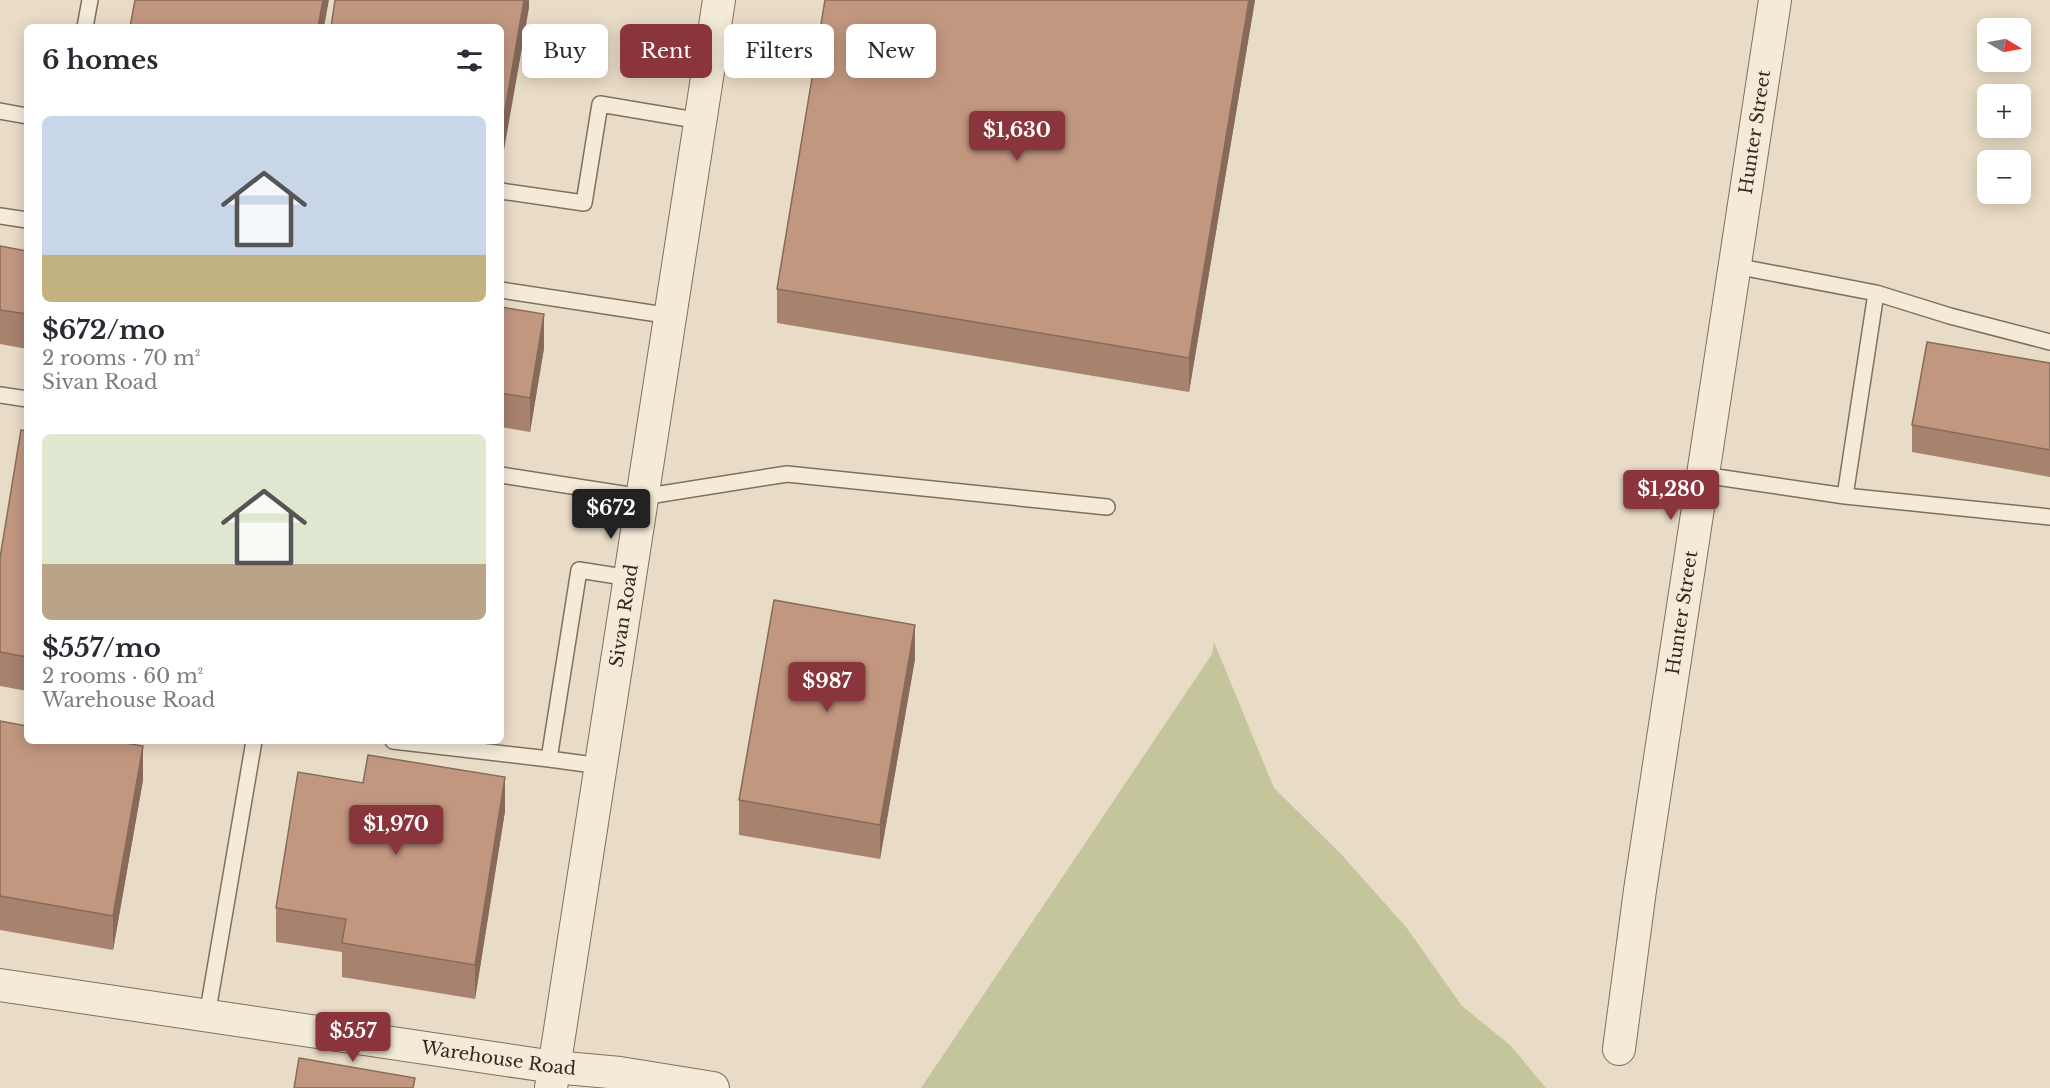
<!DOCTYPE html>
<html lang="en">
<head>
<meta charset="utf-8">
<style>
	:root { --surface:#fff; --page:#f2f2f3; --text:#2b2b33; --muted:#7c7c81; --accent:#8a353c }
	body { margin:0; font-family:"Libre Baskerville",serif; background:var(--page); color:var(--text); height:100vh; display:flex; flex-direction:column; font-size:22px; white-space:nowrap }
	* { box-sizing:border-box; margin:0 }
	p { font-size:20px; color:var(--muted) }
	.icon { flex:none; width:33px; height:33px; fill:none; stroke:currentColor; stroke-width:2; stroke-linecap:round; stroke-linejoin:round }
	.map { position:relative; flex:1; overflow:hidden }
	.panel { position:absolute; left:24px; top:24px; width:480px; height:720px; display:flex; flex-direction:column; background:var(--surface); border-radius:9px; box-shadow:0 3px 15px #0003 }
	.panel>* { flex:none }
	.top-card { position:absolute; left:522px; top:24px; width:570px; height:54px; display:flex; gap:12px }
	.needle { width:39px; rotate:100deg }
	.fabs { position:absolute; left:1977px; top:18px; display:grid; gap:12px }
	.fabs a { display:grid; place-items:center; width:54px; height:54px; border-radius:9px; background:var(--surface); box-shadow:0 3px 15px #0003; font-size:30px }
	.price { position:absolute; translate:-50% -51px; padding:0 14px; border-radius:6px; background:var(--accent); color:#fff; font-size:20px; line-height:39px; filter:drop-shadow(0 2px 3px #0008) }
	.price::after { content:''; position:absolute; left:50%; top:36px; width:18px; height:14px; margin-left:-9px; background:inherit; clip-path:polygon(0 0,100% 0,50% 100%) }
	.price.active { background:#222; color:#fff }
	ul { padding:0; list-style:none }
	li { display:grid; align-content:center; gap:12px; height:318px; padding:0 18px }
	li span { display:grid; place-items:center; height:186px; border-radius:9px; color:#555 }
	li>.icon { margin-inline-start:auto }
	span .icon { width:108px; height:108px; fill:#fffc; stroke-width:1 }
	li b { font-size:26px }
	h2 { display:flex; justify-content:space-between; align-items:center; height:72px; padding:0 18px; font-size:26px }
	.tag { padding:0 21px; border-radius:9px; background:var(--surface); box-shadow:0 3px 15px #0003; font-size:21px; line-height:54px }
	.tag.active { background:var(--accent); color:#fff }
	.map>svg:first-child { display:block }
	.green { fill:#c4c59b }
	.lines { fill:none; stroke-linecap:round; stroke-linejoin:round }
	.lane-casing { stroke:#826e5e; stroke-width:18 }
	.street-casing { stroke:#826e5e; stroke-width:34 }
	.lane { stroke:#f4ead8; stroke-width:15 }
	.street { stroke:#f4ead8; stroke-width:32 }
	.wall { fill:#a7826e }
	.shaded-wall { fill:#886a5a }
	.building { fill:#c29780; stroke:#886a5a; stroke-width:1.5 }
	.labels { text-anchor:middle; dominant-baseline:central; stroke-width:6; stroke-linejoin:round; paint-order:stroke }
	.street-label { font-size:18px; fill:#342820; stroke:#f1e7d4 }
</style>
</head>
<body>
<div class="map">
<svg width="2050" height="1088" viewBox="0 0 2050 1088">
	<rect width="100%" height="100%" fill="#e9dcc6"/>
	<path class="green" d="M1214,642L1274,788L1341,854L1406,927L1462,1006L1510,1045L1546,1088H921L1212,654Z"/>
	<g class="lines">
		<defs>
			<path id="lane" d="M85,27L90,0
				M0,111L27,116
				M501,191L584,203L600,104L701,121
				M0,216L27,220
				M501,290L671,316
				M1876,293L1950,316L2050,342
				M0,395L27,399
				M501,475L642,497L787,474L1107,507
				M1703,475L1845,496L1876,293L1735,266
				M1845,496L2050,517
				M393,741L549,759
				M601,766L549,759L579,570L630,578
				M207,1016L254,741"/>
			<g id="street">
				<path id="s1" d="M0,985L554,1067L620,1073L713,1088"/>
				<path id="s2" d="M1619,1049L1640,890L1775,0"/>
				<path id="s3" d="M551,1088L719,0"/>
			</g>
		</defs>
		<use href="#lane" class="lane-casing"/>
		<use href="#street" class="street-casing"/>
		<use href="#lane" class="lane"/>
		<use href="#street" class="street"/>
	</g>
	<path class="wall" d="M825,0H1255L1189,392L777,323V289Z
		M0,246L27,251V349L0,344Z
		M501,307L544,348L530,432L501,427Z
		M2050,363V477L1912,452V425Z
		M27,431V691L0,686V558Z
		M915,659L880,859L739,835V800Z
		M0,721L143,780L113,950L0,930Z
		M505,811L475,999L342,977V952L276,942V908Z"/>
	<path class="shaded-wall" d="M323,0H329L324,27H318Z
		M524,0H529V8L501,167V133Z
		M1249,0H1255L1189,392V358Z
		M544,314V348L530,432V398Z
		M915,625V659L880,859V825Z
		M143,746V780L113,950V916Z
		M505,777V811L475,999V965Z"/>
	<path class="building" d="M135,0H323L318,27H130Z
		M335,0H524L501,133V27H331Z
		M825,0H1249L1189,358L777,289Z
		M0,246L27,251V314L0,310Z
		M501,307L544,314L530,398L501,393Z
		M1927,342L2050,363V450L1912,425Z
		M21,430L27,431V657L0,652V558Z
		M774,600L915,625L880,825L739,800Z
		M0,721L27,726V741H114L143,746L113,916L0,896Z
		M368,755L505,777L475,965L342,943L346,919L276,908L298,772L363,783Z
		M299,1058L415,1078L413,1088H294Z"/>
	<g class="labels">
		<g class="street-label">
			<text stroke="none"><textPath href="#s2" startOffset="927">Hunter Street</textPath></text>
			<text stroke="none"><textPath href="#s2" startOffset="441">Hunter Street</textPath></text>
			<text stroke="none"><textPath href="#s3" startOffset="478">Sivan Road</textPath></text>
			<text stroke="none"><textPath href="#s1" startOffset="504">Warehouse Road</textPath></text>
		</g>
	</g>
</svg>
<div class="fabs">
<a><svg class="needle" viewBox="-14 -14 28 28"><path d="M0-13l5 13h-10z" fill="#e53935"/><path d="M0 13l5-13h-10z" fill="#7c7c81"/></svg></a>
<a>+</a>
<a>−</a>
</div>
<b class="price" style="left:1017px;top:162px">$1,630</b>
<b class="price" style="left:1671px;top:521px">$1,280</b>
<b class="price active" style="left:611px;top:540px">$672</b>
<b class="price" style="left:827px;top:713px">$987</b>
<b class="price" style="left:396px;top:856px">$1,970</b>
<b class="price" style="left:353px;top:1063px">$557</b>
<div class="top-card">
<a class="tag">Buy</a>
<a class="tag active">Rent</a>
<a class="tag">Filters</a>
<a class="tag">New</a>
</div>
<section class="panel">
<h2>6 homes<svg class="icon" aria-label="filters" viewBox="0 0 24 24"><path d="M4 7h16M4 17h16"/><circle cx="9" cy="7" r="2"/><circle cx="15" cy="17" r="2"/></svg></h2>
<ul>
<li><span style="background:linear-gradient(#c9d6e8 75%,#c2b280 0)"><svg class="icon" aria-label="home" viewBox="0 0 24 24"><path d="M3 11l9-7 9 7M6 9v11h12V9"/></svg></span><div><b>$672/mo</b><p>2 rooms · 70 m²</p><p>Sivan Road</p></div></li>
<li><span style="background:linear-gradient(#dfe7d0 70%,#b9a48a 0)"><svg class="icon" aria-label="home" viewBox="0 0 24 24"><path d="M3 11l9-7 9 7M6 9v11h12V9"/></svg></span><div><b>$557/mo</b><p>2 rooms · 60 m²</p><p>Warehouse Road</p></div></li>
</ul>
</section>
</div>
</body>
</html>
